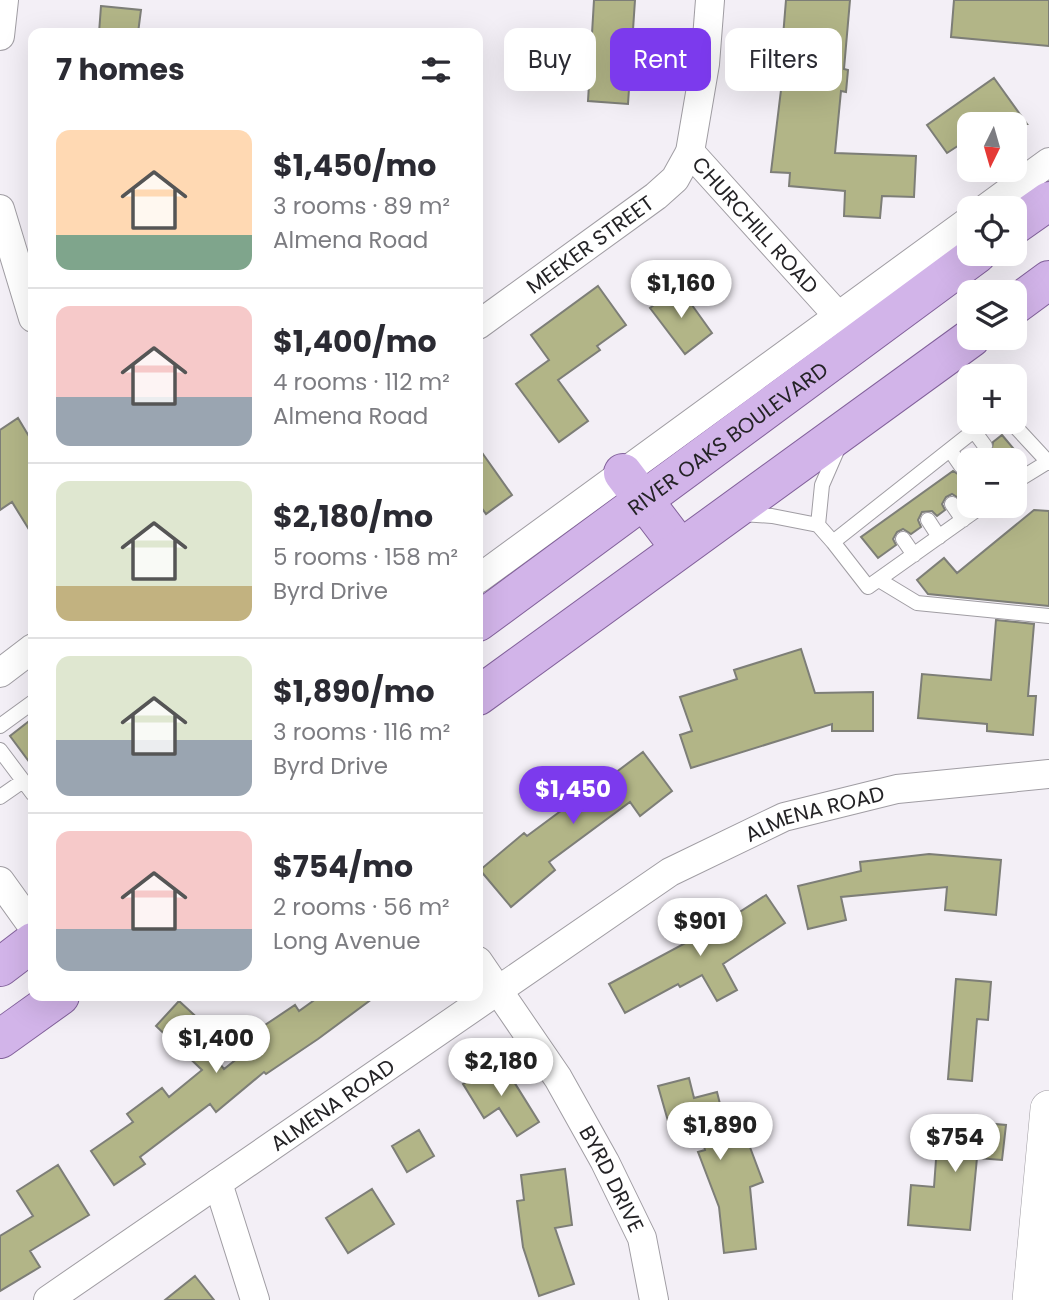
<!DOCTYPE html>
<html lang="en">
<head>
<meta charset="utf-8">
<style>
	:root { --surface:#fff; --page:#f2f2f3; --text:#2b2b33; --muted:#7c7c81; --line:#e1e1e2; --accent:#7c3aed }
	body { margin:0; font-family:Poppins,sans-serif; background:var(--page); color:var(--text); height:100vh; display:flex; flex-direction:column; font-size:26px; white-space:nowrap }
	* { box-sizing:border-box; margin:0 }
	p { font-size:23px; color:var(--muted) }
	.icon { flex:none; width:38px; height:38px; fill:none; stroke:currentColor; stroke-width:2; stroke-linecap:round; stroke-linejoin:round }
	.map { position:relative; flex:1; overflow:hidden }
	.panel { position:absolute; left:28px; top:28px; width:455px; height:973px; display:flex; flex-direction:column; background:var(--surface); border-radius:14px; box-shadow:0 7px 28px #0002 }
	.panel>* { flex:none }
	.hud { position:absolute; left:504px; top:28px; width:439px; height:63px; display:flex; gap:14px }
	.needle { width:46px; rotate:185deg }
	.tools { position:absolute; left:957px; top:112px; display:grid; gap:14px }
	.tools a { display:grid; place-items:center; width:70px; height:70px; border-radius:14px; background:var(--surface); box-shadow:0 7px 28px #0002; font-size:35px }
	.price { position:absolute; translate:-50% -60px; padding:0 16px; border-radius:24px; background:#fff; color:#222; font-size:23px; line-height:46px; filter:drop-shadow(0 2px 4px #0008) }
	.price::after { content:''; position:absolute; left:50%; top:42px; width:21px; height:16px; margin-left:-10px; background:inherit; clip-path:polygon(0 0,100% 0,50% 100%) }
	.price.current { background:var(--accent); color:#fff }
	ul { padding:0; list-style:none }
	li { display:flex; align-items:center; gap:21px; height:175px; padding:0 28px }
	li+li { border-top:2px solid var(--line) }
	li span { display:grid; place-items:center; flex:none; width:196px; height:140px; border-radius:14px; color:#555 }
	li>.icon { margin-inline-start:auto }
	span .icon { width:84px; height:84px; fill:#fffc; stroke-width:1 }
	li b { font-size:30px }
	h2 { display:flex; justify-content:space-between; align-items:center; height:84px; padding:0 28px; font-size:30px }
	.tag { padding:0 24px; border-radius:14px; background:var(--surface); box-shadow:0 7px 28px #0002; font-size:24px; line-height:63px }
	.tag.current { background:var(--accent); color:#fff }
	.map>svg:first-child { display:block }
	.building { fill:#b2b587; stroke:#7d7e77; stroke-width:2 }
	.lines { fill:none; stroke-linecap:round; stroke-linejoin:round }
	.service-casing { stroke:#a09da3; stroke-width:16 }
	.minor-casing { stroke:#a09da3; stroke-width:30 }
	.tertiary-casing { stroke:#a09da3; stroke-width:38 }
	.primary-casing { stroke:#82619b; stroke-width:40 }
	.service { stroke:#fff; stroke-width:14 }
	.minor { stroke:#fff; stroke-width:28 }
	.tertiary { stroke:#fff; stroke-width:37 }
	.primary { stroke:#d2b4e9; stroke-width:38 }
	.labels { text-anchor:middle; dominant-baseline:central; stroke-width:6; stroke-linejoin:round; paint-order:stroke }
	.street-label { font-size:21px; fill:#242326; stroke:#fff }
</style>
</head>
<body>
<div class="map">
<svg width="1049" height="1300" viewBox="0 0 1049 1300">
	<rect width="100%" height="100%" fill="#f3eff6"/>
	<path class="building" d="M594,0H635L628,104L588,101Z
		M786,0H850L844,69L848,70L846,92L841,91L835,153L916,156L914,197L882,196L880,218L844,216L845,191L789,186L790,173L771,172L786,49H782Z
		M954,0H1049V46L951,37Z
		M101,6L141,10L138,33H99Z
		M994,78L1027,124H970V138L947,153L927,125Z
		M598,286L626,325L597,346L600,350L558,380L588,421L559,442L516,384L549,360L531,335Z
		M679,287L712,333L685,354L650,308Z
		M18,418L33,443V536L12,502L0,510V430Z
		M1002,435L1023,460L970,462L978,453L985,456L991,453L993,442Z
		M478,447L512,495L486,514L478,503Z
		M970,470V492L960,499L952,494L946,497L942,504L945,510L937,516L932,511L922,512L918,520L921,527L911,534L903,529L897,532L893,539L896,545L878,558L861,537L953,471L961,476Z
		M1034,510L1049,511V606L928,594L917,580L944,558L957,573Z
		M996,620L1034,624L1028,696H1036L1033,735L987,731V724L918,718L922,674L991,680Z
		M801,649L815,693L873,692V731H832V724L691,768L680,735L692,731L680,697L737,679L734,670Z
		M33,718V767L10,736Z
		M643,752L672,791L640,816L630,802L549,862L555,870L511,907L480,870L524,833L527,836L562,810L550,795L574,777L587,794Z
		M929,854L1001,860L996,915L945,910L947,887L841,897L846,920L808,929L798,886L861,871L860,862Z
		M766,895L785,923L723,964L737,990L717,1001L702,975L680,987L678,984L625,1013L609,984L721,924Z
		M956,979L991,982L988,1020L977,1019L972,1081L948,1079Z
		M320,996H376L318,1039L266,1074L264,1072L216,1112L210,1104L140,1157L145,1164L114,1185L91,1151L133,1122L127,1114L162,1088L169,1097L202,1070L156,1026L179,1001L204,1024L195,1033L224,1069L262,1039L256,1031L295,1005L299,1011Z
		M501,1061L539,1122L517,1136L499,1108L484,1118L463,1084Z
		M689,1078L694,1098L717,1092L729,1140L745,1134L763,1182L750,1187L756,1249L724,1253L719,1207L698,1152L705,1150L695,1114L668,1121L658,1086Z
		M939,1119L1006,1125L1002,1160L977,1158L970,1230L908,1225L911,1185L934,1187Z
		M419,1130L434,1156L407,1172L392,1146Z
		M58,1165L89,1215L30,1251L40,1267L0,1291V1236L33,1216L17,1191Z
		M565,1169L572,1225L555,1228L574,1284L539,1296L523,1247L517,1201L524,1200L521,1175Z
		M372,1189L394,1224L348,1253L326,1218Z
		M195,1276L214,1300H165Z"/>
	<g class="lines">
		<defs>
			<path id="service" d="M1011,422L1049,463
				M974,431L985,446
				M950,450L961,466
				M1015,482L1046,463
				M952,504L963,520
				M741,514L772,516L818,525L833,542L985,422H994
				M928,520L939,537
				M818,525L822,485L839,446
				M903,539L914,555
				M833,542L868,587L982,506
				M879,580L917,603L1049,616
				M0,726L33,702
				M0,750L33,794
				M0,797L23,781"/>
			<g id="minor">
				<path d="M0,36L4,0"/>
				<path id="s1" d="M690,152L840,318"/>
				<path d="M986,208L1049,162"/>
				<path d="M0,209L33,318"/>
				<path id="s2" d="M478,325L656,196L675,179L690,152L705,64L710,0"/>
				<path d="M478,579L970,220"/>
				<path d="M0,673L33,648"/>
				<path d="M0,881L33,927"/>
				<path id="s3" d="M478,961L558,1078L605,1162L642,1238L654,1300"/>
				<path d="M218,1183L255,1300"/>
				<path id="s4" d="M48,1300L670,872L784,817L897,789L1049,774"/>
			</g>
			<path id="tertiary" d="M1031,1300L1049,1109"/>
			<g id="primary">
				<path d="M1015,225L1049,201"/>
				<path d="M1015,305L1049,280"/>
				<path d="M623,473L680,548"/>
				<path id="s5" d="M478,622L977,254"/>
				<path d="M478,696L971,338"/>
				<path d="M0,967L33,942"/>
				<path d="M0,1039L60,996"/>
			</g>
		</defs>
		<use href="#service" class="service-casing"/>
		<use href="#minor" class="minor-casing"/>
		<use href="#tertiary" class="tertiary-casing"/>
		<use href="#primary" class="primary-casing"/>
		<use href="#service" class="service"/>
		<use href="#minor" class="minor"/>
		<use href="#tertiary" class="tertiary"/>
		<use href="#primary" class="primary"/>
	</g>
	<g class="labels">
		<g class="street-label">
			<text stroke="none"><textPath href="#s1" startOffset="98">CHURCHILL ROAD</textPath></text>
			<text stroke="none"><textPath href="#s2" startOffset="138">MEEKER STREET</textPath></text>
			<text stroke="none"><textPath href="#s5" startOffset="310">RIVER OAKS BOULEVARD</textPath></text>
			<text stroke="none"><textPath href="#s4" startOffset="912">ALMENA ROAD</textPath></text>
			<text stroke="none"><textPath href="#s4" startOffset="345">ALMENA ROAD</textPath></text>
			<text stroke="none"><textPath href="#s3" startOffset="256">BYRD DRIVE</textPath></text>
		</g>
	</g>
</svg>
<div class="tools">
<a><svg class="needle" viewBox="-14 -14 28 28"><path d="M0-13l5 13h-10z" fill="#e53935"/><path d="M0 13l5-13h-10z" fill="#7c7c81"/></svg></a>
<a><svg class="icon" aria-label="locate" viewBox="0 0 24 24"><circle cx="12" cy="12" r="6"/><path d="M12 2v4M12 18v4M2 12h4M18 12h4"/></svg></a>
<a><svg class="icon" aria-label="layers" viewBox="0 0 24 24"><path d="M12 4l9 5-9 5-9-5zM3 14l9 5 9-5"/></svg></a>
<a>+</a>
<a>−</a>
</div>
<b class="price" style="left:681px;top:320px">$1,160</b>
<b class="price current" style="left:573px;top:826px">$1,450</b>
<b class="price" style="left:700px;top:958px">$901</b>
<b class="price" style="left:216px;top:1075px">$1,400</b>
<b class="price" style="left:501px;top:1098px">$2,180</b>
<b class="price" style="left:720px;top:1162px">$1,890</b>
<b class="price" style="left:955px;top:1174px">$754</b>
<div class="hud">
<a class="tag">Buy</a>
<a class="tag current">Rent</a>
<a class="tag">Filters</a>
</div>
<section class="panel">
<h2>7 homes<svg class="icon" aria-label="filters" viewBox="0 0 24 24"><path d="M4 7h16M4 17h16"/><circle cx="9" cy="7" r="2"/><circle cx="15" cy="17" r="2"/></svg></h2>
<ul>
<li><span style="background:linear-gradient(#ffd9b3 75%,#7fa58c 0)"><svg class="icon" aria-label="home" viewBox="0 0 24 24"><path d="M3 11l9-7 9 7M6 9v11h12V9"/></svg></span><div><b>$1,450/mo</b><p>3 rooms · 89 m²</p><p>Almena Road</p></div></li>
<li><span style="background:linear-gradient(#f6c9c9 65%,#9aa5b1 0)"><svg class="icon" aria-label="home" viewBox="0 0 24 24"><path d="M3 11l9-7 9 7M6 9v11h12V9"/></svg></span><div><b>$1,400/mo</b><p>4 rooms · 112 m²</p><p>Almena Road</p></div></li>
<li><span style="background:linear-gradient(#dfe7d0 75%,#c2b280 0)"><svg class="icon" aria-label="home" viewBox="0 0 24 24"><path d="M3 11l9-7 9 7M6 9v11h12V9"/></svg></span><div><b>$2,180/mo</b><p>5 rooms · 158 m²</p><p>Byrd Drive</p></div></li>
<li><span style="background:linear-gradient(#dfe7d0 60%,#9aa5b1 0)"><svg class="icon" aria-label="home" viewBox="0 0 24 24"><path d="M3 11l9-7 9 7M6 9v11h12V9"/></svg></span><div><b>$1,890/mo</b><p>3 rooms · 116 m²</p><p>Byrd Drive</p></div></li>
<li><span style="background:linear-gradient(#f6c9c9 70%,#9aa5b1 0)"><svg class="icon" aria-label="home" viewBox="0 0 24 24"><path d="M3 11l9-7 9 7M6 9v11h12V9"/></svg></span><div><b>$754/mo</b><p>2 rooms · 56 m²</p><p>Long Avenue</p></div></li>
</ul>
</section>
</div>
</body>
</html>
